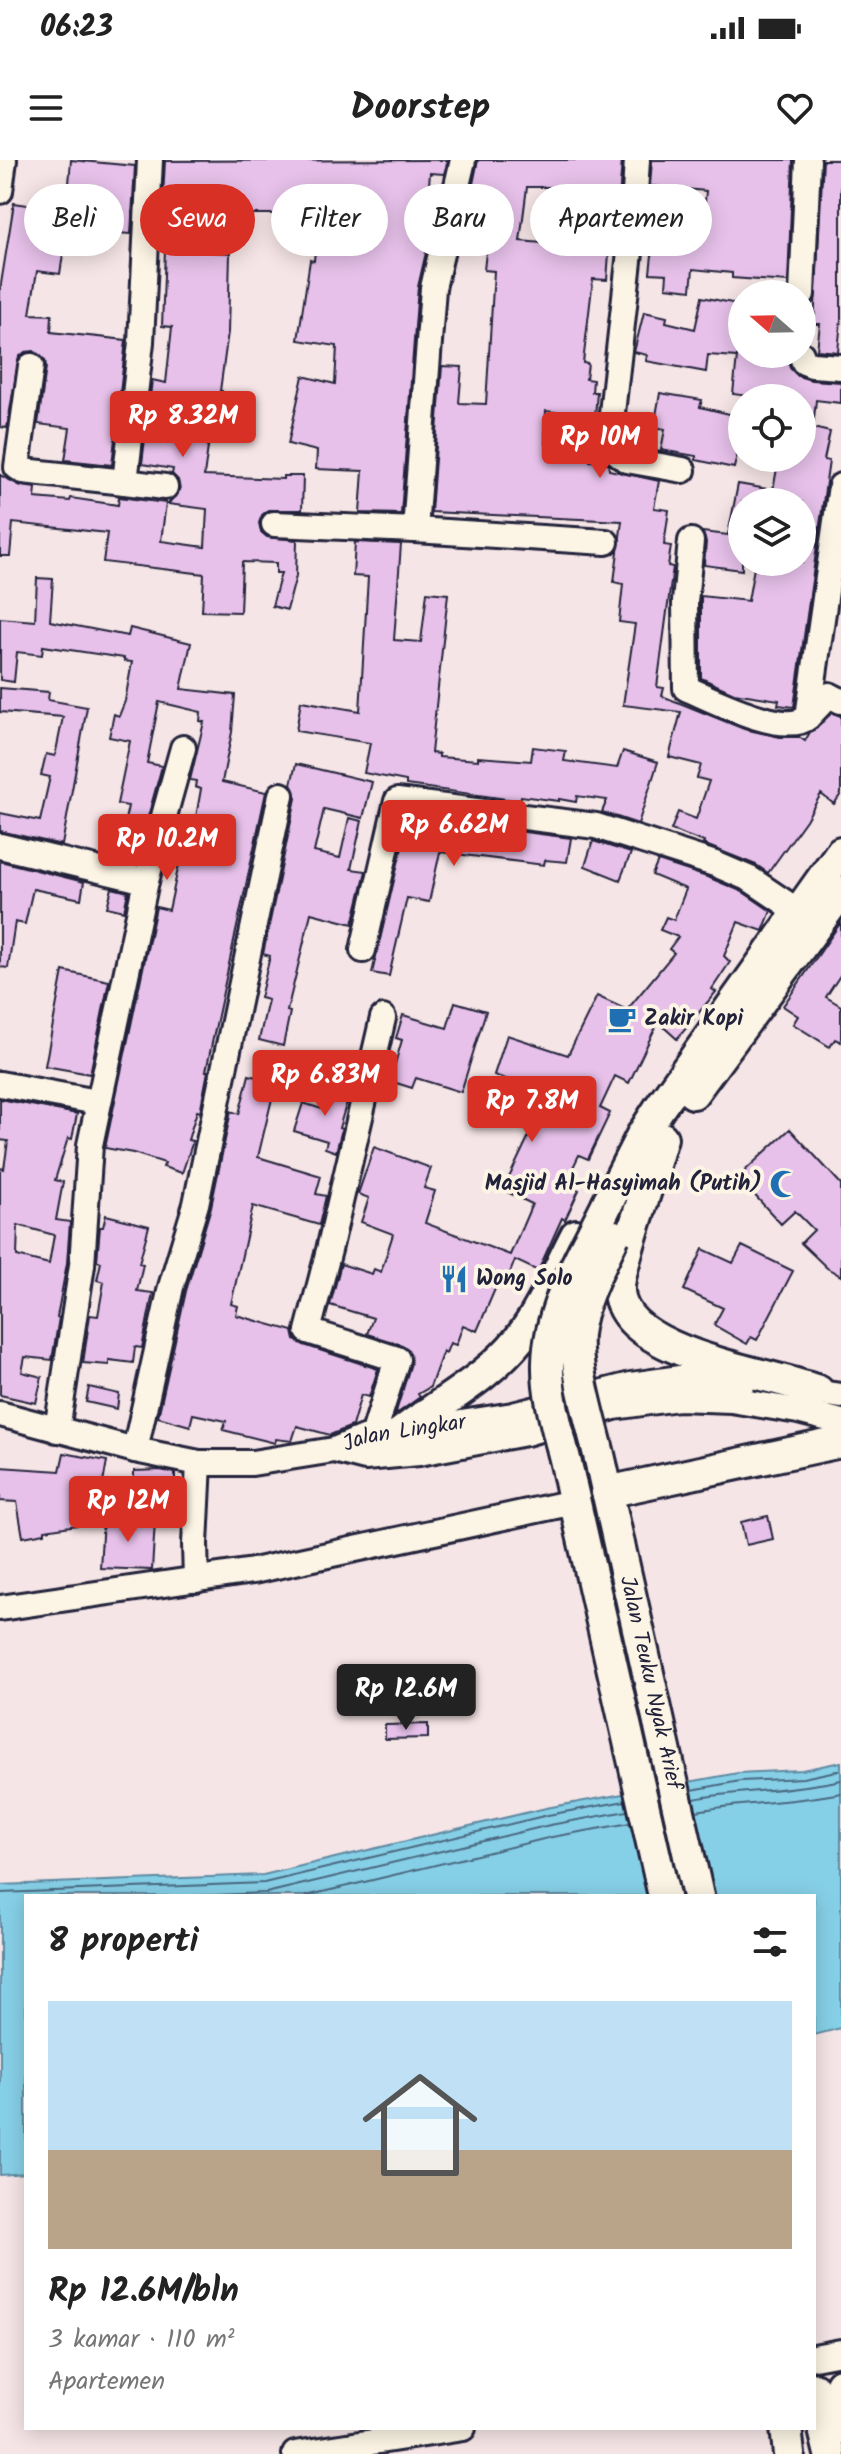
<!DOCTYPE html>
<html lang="id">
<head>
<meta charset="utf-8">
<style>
	:root { --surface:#fff; --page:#f2f2f2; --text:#222; --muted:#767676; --line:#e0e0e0; --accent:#d93025 }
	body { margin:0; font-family:Kalam,sans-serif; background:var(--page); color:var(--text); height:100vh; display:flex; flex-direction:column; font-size:30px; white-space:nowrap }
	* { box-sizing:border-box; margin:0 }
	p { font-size:26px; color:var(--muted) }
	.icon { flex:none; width:44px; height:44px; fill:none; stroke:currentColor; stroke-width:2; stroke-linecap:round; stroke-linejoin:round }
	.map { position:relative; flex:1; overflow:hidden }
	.side { position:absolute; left:24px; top:1734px; width:792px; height:536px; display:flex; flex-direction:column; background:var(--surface); border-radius:0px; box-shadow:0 4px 20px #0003 }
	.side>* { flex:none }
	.top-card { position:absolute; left:24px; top:24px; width:794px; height:72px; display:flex; gap:16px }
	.needle { width:52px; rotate:290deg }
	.buttons { position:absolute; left:728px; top:120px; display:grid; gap:16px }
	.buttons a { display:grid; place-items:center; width:88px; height:88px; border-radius:50%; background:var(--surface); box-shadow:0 4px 20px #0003; font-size:40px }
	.price { position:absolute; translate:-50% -68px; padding:0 18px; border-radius:8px; background:var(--accent); color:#fff; font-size:26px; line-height:52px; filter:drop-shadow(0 2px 4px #0008) }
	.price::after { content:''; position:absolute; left:50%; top:48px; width:24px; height:18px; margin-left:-12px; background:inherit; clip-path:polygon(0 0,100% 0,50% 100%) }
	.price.on { background:#222; color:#fff }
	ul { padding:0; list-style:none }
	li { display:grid; align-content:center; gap:16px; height:424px; padding:0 24px }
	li+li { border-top:2px solid var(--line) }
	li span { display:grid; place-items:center; height:248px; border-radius:0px; color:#555 }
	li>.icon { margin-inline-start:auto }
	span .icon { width:144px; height:144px; fill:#fffc; stroke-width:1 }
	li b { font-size:34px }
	h2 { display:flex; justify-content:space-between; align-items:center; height:96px; padding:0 24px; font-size:34px }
	.tag { padding:0 28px; border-radius:36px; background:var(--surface); box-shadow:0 4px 20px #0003; font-size:28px; line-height:72px }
	.tag.on { background:var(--accent); color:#fff }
	.status { display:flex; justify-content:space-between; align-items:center; height:56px; padding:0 40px; background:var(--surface); direction:ltr }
	.status svg { height:22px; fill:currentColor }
	header { display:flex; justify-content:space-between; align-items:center; height:104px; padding:0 24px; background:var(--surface); font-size:36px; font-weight:600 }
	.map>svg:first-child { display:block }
	.water { fill:#86d0e7; stroke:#5e8aa2; stroke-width:2 }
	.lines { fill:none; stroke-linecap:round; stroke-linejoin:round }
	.shore { stroke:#4a6880; stroke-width:2 }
	.building { fill:#e7c1ea; stroke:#22223b; stroke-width:2; fill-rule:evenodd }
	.minor-casing { stroke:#22223b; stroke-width:30 }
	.major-casing { stroke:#22223b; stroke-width:36 }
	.minor { stroke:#fcf5e5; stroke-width:24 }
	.major { stroke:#fcf5e5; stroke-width:30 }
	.major-bridge-casing { stroke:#22223b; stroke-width:36; stroke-linecap:butt }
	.major-bridge { stroke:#fcf5e5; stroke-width:30 }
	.labels { text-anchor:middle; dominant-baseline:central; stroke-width:8; stroke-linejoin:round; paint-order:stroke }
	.poi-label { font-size:22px; font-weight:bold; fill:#22223b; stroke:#fcf5e5; text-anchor:start }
	.street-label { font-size:22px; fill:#22223b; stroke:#fcf5e5 }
</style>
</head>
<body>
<div class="status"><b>06:23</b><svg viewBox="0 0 49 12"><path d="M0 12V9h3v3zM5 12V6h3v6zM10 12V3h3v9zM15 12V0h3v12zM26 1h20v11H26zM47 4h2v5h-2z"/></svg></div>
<header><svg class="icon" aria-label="menu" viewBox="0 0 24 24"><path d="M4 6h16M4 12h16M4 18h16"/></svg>Doorstep<svg class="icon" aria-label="heart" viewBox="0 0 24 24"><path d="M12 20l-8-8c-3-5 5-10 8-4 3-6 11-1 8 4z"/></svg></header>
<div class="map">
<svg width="841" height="2294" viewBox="0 0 841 2294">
	<rect width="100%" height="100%" fill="#f6e5e6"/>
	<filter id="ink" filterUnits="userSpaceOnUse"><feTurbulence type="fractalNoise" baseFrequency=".0125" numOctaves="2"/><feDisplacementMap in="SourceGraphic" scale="16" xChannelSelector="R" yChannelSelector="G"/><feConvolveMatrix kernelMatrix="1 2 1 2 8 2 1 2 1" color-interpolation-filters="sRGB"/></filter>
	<g filter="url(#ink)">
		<path class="water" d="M841,1602V1868L814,1875V1736H26V2013L0,2015V1725L263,1715L546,1648L738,1613L802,1610Z"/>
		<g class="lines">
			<path class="shore" d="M692,1630L740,1621L803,1618L841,1610
				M694,1639C743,1630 792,1631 841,1620
				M696,1651C745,1642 793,1643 841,1633
				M0,1733L264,1723L548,1655L625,1641
				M192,1736L266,1733L550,1665L627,1651
				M306,1736L552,1677L630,1663"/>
		</g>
		<path class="building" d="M71,0L135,6L131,74L116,73L117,63L66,59Z
			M430,0H448L444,14L430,13L427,48L436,49L418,127L401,354L360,353L363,311L316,309L317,291L288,284L303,216L335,224L337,186L298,180L310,100L314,101L319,45L287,46V54H162L165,1Z
			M478,0H622L616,80H610L607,120L593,119L583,203L588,204L586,219L593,220L592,232H597L595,256L546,251L545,284L580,287L579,295L590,296V301L606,302L609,305V310L659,321L654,348L669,350L664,385L671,386L668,406L673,407L657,527L664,528L662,536L744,569L780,577H799L805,581L810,572L832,553L841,556V634L834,644L821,634L806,660L768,713L756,705L703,684L704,682L671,670L678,652L696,659L709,621L697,618L701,605L669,597L681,552L623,545L635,464L619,462L623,424L614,422L622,361L431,352L442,206L462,207L459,243L486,244L494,111L484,110L487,83L460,79L466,51L472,52L473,24ZM527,27H572L566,85L520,81Z
			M652,0H793L788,122L732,118V113L693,109L691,130L666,127L667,114L650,113L654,77L701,81L706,31L650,26Z
			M823,0H841V160L838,192L817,190L820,164H814Z
			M14,43L49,48L43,91L63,94L60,114L37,111L30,154L52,155L51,172L126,180L112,305L65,300L70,268L38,264L46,207L45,200L34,191L25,192L19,197L7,268L0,267V130Z
			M165,90L230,93L228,172L220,231H222L217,266L211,265L204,316L283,319V316H303L302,350H268L262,355L259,363L261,372L267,377L297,380L296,416L287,450L272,446L281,413H276V403L242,402L240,452L202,451L204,414L103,402L107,373L13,363L10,396H0V315L21,326L36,328L35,338L70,341L71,338L118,345L119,337L166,343L161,381L205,387L207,349L168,344L180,330L178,320L172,314L173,309L142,304L152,220L166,223L172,167L162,166Z
			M702,137L742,145V194H786L790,208L798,216L811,220L841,222V243L816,240L813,268L830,272L824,300L829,301L794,547L778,545L779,540L734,533L701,518V436L748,441L755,402H802V342H742V410L704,405L706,382L702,372L728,375L738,324L773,330L779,298H802V238H762L733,234L737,197L708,195L706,212L646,201L647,195L634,192L644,152L667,157L666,162L695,169Z
			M660,233L702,240L700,247L738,256L732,284L739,286L734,308L696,300V296L661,290L665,269L654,267Z
			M355,382L401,384L394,480L421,482L427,432L448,434L431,593L439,594V597L478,600V597L531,601L533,587L566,591L564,601L617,608L623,591L658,602L638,664L602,652L607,640L577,636L576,642L559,639V641L521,636L520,641L406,625V621L364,613L370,583L296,571L301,541L360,551L368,417L353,416Z
			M37,418L53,419L50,461L128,476L130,468L191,483L181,529L235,535L232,572L222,622L266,632L206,911H208L200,952L197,951L188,980L193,981L182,1013L163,1007L165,1003L133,993L105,988L156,747L169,750L181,695V691L170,689L177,664L194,668L201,629L195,627L196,621L190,620L204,562L200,561L201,552L159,542L147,603L162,606L146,664L125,660L128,646L117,644L130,581L109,577L114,554L119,556L125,541L132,502L124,501V498L43,486L42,495L17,492L14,522L0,520V458L35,461Z
			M0,528L49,532L48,540L87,547L62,685L0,671V653L40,661L50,617L41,615L46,594L55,596L63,557L0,552Z
			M296,604L372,622L363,658L324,649L314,692L340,698L349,658L362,661L351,709L366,711L353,764L311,753L287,851L290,852L283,886L259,880L268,840L260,838L270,796L263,794L296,638L291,624Z
			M453,663L571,678L567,702L545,700L544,705L440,692L429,742L407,738L389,816L372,813L406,670L452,675Z
			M593,681L631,693L620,720L585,706Z
			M0,701L84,722L81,739L33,729L25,764L15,762L8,808L0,807Z
			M658,701L710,718L743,732L771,751L763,771L738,762L724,796L730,802L712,829L716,832L677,879L658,862L629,923L615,916L600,948L610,953L588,999L579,995L565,1024L579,1030L565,1060L562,1058L538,1111L515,1100L508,1118L501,1115L477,1171L463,1165L456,1185L450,1183L446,1193L443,1191L430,1227L418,1234L420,1237L395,1255L411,1203L408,1189L402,1185L367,1174L373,1158L330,1145L341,1104L372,1114L374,1109L381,1112L393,1074L361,1062L369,1038L358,1034L374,987L431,1008L424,1028L435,1031L425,1063L510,1095L532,1044L503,1030L549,934L494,915L507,875L568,895L597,836L627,850L674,793L669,789L678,777L660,770L666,757L674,760L686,729L652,715Z
			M112,728L128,732L124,751L107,747Z
			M841,762V814L826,837L841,846V882L835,879L830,887L793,864L798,856L783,846Z
			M63,811L109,821L90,914L45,906Z
			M455,842L486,851L461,932L416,918L412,928L390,921L402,880L396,878L403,855L447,868Z
			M249,915L276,922L258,997L321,1016L316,1034L326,1036L319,1065L253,1046L231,1144L238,1146L236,1155L293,1171L295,1180L304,1185L378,1209L369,1237L361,1235L352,1266L330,1275L297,1266L292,1281L276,1279L275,1283L223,1270L226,1261L193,1254L190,1266L158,1257L186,1131L211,1047L231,951L239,954Z
			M333,923L351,928L339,968L342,969L336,992L325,988L327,981L294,971L303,943L325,950Z
			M0,939L77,954L72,979L68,978L55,1020L63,1022L56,1060L70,1062L67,1103L57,1157L59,1158L52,1200L25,1197L22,1212L42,1217L36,1243L0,1235V1008L4,1009L8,981L0,980ZM18,1065L54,1075L49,1104L17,1096Z
			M790,969L841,1024V1116L827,1108L801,1083L814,1070L795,1051L781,1064L738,1017Z
			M106,1055L149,1066L139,1103L143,1104L137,1131L153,1133L142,1188L135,1187L133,1203L109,1200V1205L83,1203L90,1155L98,1156L104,1122L97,1120L101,1102L97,1101L100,1067H103Z
			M742,1086L793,1111L757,1180L751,1177L747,1184L714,1165L723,1148L684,1130L703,1089L733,1103Z
			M89,1227L119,1234L117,1249L86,1242Z
			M64,1293L107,1301L96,1362L45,1370V1373L23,1377L17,1342L0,1341V1307L60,1311Z
			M160,1310L175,1313V1332H134V1311Z
			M768,1356L773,1379L746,1385L741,1362Z
			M103,1359L155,1361L152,1410L100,1408Z
			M428,1564V1578L385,1579V1565Z"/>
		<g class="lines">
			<defs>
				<g id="minor">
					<path d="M150,0L141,182L125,322L165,327"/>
					<path d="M637,0L633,65L611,262L613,289L627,300L683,310"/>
					<path d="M0,31L4,0"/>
					<path d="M802,134L808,0"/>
					<path d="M801,194L804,202L812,205L841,207"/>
					<path d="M31,206L17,307L23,311L125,322"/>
					<path d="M274,364L415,370L433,128L463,0"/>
					<path d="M415,370L606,382"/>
					<path d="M691,381L685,442L686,528C710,539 786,577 808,557L841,326"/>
					<path d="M808,557L829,535L841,541"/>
					<path d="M0,686L146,721L90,985L82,1105L57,1270"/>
					<path d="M146,721L183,588"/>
					<path d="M363,790L397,641L596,666L715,704L750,719L799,752"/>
					<path d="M0,924L97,942"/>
					<path d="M800,1230L841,1236"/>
					<path id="s1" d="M0,1254L135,1290L199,1303H252L334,1290L363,1278L513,1255L631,1225L701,1215L744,1222"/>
					<path d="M373,1276L397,1199L308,1171L329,1090L383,858"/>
					<path d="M135,1290L171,1127L196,1044L281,635"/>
					<path d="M334,1290L365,1298L419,1293L526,1273L614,1247L678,1238L731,1240L798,1251L841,1262"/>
					<path d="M196,1420L195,1384L199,1303"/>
					<path d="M0,1448L253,1411L574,1342"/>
					<path d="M814,2197L841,2192"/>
					<path d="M295,2294L463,2268"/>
				</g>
				<g id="major">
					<path d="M693,933L841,732"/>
					<path d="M662,978C651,1017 637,1056 626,1095C623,1107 618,1120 619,1131C621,1194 772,1213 818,1231"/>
					<path d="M608,1042L642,975L660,947L841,692"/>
					<path d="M401,1273C440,1242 487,1219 519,1179C543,1149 558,1109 576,1075"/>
					<path id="s2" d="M602,1308L698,1736"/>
					<path d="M568,1312L664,1736"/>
					<path d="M607,1332L841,1282"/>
					<path d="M814,2228L830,2294"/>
					<path d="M786,2268L789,2294"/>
					<path d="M832,2273L838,2231L841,2224"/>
				</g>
			</defs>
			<use href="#minor" class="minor-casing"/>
			<use href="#major" class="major-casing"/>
			<use href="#minor" class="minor"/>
			<use href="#major" class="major"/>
			<defs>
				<path id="major-bridge" d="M602,1308C594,1269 574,1212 577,1174C581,1140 600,1106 614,1076
					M568,1312C560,1276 547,1239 548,1203C549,1146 584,1092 608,1042"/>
			</defs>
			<use href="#major-bridge" class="major-bridge-casing"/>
			<use href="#major-bridge" class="major-bridge"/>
		</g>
	</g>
	<defs>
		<symbol id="cafe-bare" viewBox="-9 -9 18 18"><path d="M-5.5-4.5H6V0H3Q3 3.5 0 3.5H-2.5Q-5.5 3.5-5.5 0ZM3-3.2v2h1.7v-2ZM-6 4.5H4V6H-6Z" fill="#1f6fb2" stroke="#fcf5e5" stroke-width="2.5" paint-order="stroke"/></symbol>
		<symbol id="mosque-bare" viewBox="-9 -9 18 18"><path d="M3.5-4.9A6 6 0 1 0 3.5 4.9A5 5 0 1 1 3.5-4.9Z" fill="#1f6fb2" stroke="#fcf5e5" stroke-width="2.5" paint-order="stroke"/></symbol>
		<symbol id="restaurant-bare" viewBox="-9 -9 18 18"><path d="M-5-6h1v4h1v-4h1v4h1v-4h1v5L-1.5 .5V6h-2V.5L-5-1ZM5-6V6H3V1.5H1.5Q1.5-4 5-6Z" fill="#1f6fb2" stroke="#fcf5e5" stroke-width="2.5" paint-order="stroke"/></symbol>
	</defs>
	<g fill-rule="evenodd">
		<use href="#cafe-bare" x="602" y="839" width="40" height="40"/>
		<use href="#mosque-bare" x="764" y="1004" width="40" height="40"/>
		<use href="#restaurant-bare" x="434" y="1099" width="40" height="40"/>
	</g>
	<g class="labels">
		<g class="poi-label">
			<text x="644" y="859">Zakir Kopi</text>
			<text x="762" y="1024" text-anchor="end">Masjid Al-Hasyimah (Putih)</text>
			<text x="476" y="1119">Wong Solo</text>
		</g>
		<g class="street-label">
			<text stroke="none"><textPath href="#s1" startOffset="414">Jalan Lingkar</textPath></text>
			<text stroke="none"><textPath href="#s2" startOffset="220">Jalan Teuku Nyak Arief</textPath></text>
		</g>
	</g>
</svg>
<div class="buttons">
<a><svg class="needle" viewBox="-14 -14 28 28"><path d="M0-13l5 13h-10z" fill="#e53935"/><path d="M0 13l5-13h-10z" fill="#767676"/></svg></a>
<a><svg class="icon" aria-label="locate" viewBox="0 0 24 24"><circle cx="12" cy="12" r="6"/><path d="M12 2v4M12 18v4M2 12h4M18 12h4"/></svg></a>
<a><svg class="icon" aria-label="layers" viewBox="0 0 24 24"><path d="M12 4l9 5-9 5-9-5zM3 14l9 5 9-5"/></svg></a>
</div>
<b class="price" style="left:183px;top:299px">Rp 8.32M</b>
<b class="price" style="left:600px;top:320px">Rp 10M</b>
<b class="price" style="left:454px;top:708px">Rp 6.62M</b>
<b class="price" style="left:167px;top:722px">Rp 10.2M</b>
<b class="price" style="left:325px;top:958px">Rp 6.83M</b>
<b class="price" style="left:532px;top:984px">Rp 7.8M</b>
<b class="price" style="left:128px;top:1384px">Rp 12M</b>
<b class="price on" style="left:406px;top:1572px">Rp 12.6M</b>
<div class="top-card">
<a class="tag">Beli</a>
<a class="tag on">Sewa</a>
<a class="tag">Filter</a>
<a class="tag">Baru</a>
<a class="tag">Apartemen</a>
</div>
<section class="side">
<h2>8 properti<svg class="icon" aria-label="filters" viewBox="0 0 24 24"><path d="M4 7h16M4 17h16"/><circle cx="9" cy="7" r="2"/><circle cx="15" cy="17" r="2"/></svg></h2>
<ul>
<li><span style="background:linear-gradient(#bfe0f5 60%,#b9a48a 0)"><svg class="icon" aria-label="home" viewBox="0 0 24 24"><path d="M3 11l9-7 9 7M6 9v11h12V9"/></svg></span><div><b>Rp 12.6M/bln</b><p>3 kamar · 110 m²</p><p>Apartemen</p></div></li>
</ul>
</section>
</div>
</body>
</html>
